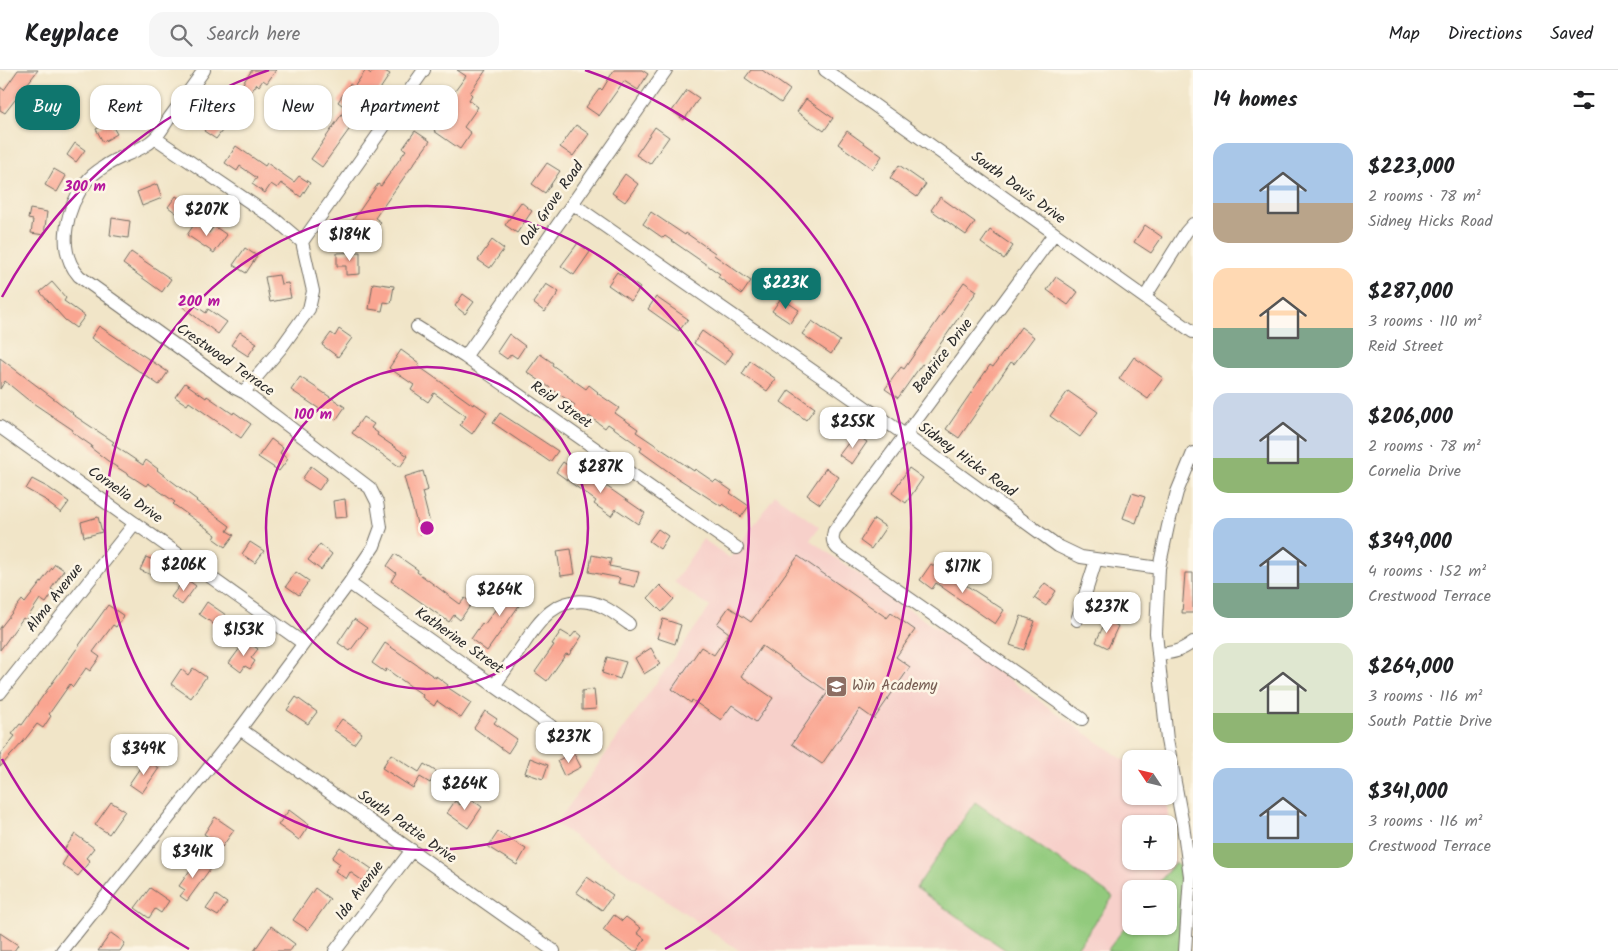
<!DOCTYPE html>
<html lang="en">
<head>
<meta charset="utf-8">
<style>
	:root { --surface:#fff; --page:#f6f6f6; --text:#202124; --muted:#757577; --line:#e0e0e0; --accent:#0f766e }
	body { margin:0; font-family:Kalam,sans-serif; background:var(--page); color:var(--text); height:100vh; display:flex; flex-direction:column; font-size:19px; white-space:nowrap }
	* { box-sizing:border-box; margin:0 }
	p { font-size:16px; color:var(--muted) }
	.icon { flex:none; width:28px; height:28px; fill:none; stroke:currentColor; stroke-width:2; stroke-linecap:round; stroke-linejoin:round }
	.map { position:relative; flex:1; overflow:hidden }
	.panel { display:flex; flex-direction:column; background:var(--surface); width:425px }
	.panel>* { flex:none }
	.top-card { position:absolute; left:15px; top:15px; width:475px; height:45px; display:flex; gap:10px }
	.needle { width:32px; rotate:305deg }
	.fabs { position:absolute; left:1122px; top:680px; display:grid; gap:10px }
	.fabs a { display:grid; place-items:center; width:55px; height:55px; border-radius:10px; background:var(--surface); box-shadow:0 1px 4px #0004; font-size:25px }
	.price { position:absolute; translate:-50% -42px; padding:0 11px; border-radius:10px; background:#fff; color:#222; font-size:16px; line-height:32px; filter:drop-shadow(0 1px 2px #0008) }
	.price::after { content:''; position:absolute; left:50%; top:30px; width:15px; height:11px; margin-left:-8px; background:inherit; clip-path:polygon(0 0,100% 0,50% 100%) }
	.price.current { background:var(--accent); color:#fff }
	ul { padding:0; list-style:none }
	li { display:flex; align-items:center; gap:15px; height:125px; padding:0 20px }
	li span { display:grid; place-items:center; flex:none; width:140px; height:100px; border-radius:15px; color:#555 }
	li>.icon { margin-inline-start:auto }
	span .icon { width:60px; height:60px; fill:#fffc; stroke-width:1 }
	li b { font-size:21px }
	h2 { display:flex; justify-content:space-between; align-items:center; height:60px; padding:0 20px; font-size:21px }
	.pill { padding:0 18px; border-radius:15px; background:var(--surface); box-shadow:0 1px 4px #0004; font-size:18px; line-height:45px }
	.pill.current { background:var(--accent); color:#fff }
	header { display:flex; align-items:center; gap:30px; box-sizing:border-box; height:70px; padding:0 25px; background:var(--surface); border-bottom:1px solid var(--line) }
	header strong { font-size:24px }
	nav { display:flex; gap:28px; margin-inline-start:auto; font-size:18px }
	.search { width:350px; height:45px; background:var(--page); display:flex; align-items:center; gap:12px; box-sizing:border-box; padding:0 18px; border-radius:15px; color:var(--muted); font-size:19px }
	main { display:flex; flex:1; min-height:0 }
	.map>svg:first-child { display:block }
	.built { fill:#f7d0ca; fill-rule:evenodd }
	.green { fill:#92ca7d; stroke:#5e7a54 }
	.building { fill:#faa591 }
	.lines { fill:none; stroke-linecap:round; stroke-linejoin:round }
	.minor-casing { stroke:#706c62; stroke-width:14 }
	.minor { stroke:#fff; stroke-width:12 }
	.ring { fill:none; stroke:#b5179e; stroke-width:2.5 }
	.labels { text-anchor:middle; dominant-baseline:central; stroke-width:5; stroke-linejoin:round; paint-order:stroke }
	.street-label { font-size:15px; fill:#2b2b2b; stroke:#fcf5e5 }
	.education-label { font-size:15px; fill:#785e54; stroke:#fcf5e5; text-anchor:start }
	.centre { fill:#b5179e; stroke:#fcf5e5; stroke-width:2.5 }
	.ring-label { font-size:15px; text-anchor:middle; font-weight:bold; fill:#b5179e; stroke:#fcf5e5; stroke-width:5; stroke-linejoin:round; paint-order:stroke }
</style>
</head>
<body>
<header>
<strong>Keyplace</strong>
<div class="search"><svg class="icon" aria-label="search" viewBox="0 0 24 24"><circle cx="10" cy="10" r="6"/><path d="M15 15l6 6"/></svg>Search here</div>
<nav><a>Map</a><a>Directions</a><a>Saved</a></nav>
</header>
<main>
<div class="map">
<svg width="1193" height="881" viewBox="0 0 1193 881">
	<rect width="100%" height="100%" fill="#fcf5e5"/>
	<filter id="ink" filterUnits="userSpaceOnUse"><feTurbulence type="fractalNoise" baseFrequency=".02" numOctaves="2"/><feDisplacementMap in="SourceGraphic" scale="10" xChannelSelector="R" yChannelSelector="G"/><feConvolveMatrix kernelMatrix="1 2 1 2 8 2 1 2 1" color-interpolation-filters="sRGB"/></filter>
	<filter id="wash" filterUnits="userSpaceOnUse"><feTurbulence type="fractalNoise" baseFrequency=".0096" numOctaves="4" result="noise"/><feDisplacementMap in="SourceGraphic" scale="20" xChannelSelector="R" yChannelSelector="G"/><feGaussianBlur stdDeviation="1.12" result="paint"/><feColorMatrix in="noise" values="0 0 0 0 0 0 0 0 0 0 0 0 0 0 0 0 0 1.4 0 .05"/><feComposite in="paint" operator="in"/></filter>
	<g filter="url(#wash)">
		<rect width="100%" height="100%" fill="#f1e5c8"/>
		<path class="built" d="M775,425L819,457L810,470L1131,695V726H1166L1175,792L1154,819H1131V849L1107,881H740L556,754L710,537L674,512L703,469L730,488ZM1131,754H1169V791H1131Z"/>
		<path class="green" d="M975,732L1113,827L1075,881H1007L916,818Z
			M1175,792L1180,798L1184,849L1182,881H1107L1131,849V856H1169V819H1154Z"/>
		<g id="blocks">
			<path class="building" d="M18,0H38L5,43L0,40V17L4,20Z
				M252,0H276L267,13L263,10L259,16L257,14L216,69L204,61L239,14L241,16Z
				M366,0L371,4L374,0H383L390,4L361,48L359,46L322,97L311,89L346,38L338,32L350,14L354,17Z
				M457,0H486L470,23L472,25L469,30L478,37L464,57L471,63L460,79L434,61L452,36L447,32L466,6Z
				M614,0H642L648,4L638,20L624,11L599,46L586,37L600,18L602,20Z
				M751,0H762L790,20L781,33L745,8Z
				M687,20L699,28L684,50L672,41Z
				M145,29L153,34L145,48L136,42Z
				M806,29L833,48L824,61L797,42Z
				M110,52L117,64L103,72L96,59Z
				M576,55L589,64L573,86L560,77Z
				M655,57L669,67L650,94L636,85Z
				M415,61L430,71L375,148L381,152L368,170L356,161L360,156L353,150L378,114L381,116L406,80L403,78Z
				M847,61L882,86L873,99L838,74Z
				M75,73L85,80L76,92L67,85Z
				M236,76L265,96L267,93L294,112L299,106L310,113L301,127L281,113L277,118L271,114L265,123L252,114L257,108L240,96L237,101L225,93Z
				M547,93L560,101L545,123L532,114Z
				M899,95L926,114L917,127L890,108Z
				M54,99L66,106L57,122L45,115Z
				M625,104L638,114L625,132L612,123Z
				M157,114L162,128L142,136L137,122Z
				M176,126L198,141L190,153L168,137Z
				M940,127L975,152L966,165L931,140Z
				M521,132L532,141L517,163L505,155Z
				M30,139L47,142L44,165L31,163L33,150L28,149Z
				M651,142L685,165L686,163L715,183L714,185L751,211L742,224L718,207L720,204L665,166L663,168L643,154Z
				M112,148L130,151L128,168L110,165Z
				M195,153L209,163L214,156L227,165L214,183L187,165Z
				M1145,155L1162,167L1151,183L1134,172Z
				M990,160L1013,176L1004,189L981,173Z
				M492,170L504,179L490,198L478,190Z
				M578,173L590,182L574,205L561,196Z
				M245,178L257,186L246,203L233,195Z
				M131,182L171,209L162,222L123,194Z
				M360,182V204L346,205V196H337V183Z
				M617,202L640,218L631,231L608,215Z
				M279,205L281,214L288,213L291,228L270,232L265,207Z
				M1056,207L1078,222L1068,235L1047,220Z
				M52,212L66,228L64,231L85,246L76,258L65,250L40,222Z
				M964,212L977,221L925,296L922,294L898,328L885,319L901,297L904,299Z
				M373,213L394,216L391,233L384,232L382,241L369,239Z
				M546,214L559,222L545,242L533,233Z
				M463,224L474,232L465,244L455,236Z
				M656,227L688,249L679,261L648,239Z
				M184,228L206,243L208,239L227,252L218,264L179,234Z
				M781,228L799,240L790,253L772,241Z
				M812,251L840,271L831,284L802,264Z
				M99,256L168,302L159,315L91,268Z
				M1021,257L1034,267L1014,294L1011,292L959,368L946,359L990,295L993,297Z
				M339,259L352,268L338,287L322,275L331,263L335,266Z
				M702,261L733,283L725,295L694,273Z
				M240,262L257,273L248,286L231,275Z
				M509,264L525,276L517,288L511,284L507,289L497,282Z
				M401,280L419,293L418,296L441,312L473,335L474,333L487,342L472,364L460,355L466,346L434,323L428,332L411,320L414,315L389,298Z
				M540,284L553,293L552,295L586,319L589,315L598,322L597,323L619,338L615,343L638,359L636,362L694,401L695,399L714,412L716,410L732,421L730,423L749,436L741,447L723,434L721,436L676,407L640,381L642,378L608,354L605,358L589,346L584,353L577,348L580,345L572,339L575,335L527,302Z
				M1134,287L1163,308L1148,329L1119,309Z
				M0,288L73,343L72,344L114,372L112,374L143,395L146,390L158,399L157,400L197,430L196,431L230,456L227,461L234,465L225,477L214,469L216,465L173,434L175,432L148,413L146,416L112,394L91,378L92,376L72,362L73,360L27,329L5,311L0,319Z
				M750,291L776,309L767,321L742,304Z
				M300,307L345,337L336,350L291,320Z
				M185,313L206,328L207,326L233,344L234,342L251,354L241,368L189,332L187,335L175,327Z
				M789,320L815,338L806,350L781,332Z
				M1068,321L1098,342L1080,367L1050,346Z
				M500,343L558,381L550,392L493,353Z
				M363,347L374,354L371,358L378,363L377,365L408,386L400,397L352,363Z
				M855,364L867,372L852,394L839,385Z
				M271,369L283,378L280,383L288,389L279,401L258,387Z
				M563,392L580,404L582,402L605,418L606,416L645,443L638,454L616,439L611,446L594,434L596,431L556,402Z
				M311,396L327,408L319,420L302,409Z
				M826,398L839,407L820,434L807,425Z
				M909,398L923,408L906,433L892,423Z
				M423,401L428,420L422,422L432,461L420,464L404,407Z
				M32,409L49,418L69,432L61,443L48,433L49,432L26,419Z
				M1132,423L1145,427L1136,453L1123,448Z
				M345,429L347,447L335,448L333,431Z
				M98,447L102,462L84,467L81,452Z
				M874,449L886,457L871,479L860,471Z
				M658,459L668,466L660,479L649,471Z
				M250,472L264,481L255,493L242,484Z
				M320,474L332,484L321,500L308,490Z
				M571,479L575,504L561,506L557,481Z
				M395,484L418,500L417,502L460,534L465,528L472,533L460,550L454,545L449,552L391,511L396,503L387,496Z
				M592,485L611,489L609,496L639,502L635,517L618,513L620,508L589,502Z
				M798,486L887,548L891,543L915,560L896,587L910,597L874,649L860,639L822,694L792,674L828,622L762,576L741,606L773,628L756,652L732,635L721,650L692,630L691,633L672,619L701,577L714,585L729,563L717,554L729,537L751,552Z
				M146,487L162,494L156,507L140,500Z
				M55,494L64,500L51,519L54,521L46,533L40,529L26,550L23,548L0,580V558L22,530L25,533Z
				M931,494L956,512L958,510L1004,540L995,554L936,513L932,519L920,510Z
				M296,502L309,511L299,525L286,516Z
				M1185,503H1193V543H1182Z
				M185,508L196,516L182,535L171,527Z
				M516,511L530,520L487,581L471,569L482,553L484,555Z
				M1045,513L1056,521L1046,536L1034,528Z
				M660,515L674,529L662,542L648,528Z
				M207,532L226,545L218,557L199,544Z
				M108,535L124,546L116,557L113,555L93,582L100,587L90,601L86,598L73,617L70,614L49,644L51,646L43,658L37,654L23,672L0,697V685L15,666L12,664L20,654L22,655Z
				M1021,546L1035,551L1024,580L1010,575Z
				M354,549L367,558L350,581L338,573Z
				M663,549L681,555L675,574L657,568Z
				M1106,550L1118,556L1108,578L1096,572Z
				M561,561L571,567L576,561L582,566L569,585L566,584L547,611L535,602L554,575L552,574Z
				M246,570L258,579L251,588L255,591L250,599L245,596L241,602L229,593Z
				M385,573L436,608V606L448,615L447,617L471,633L461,648L437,631L434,636L422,627L423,625L386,599L385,602L372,593Z
				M651,578L660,594L644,604L635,588Z
				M607,587L626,592L620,609L602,603Z
				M193,598L206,607L191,628L171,614L181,599L188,605Z
				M594,619L596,639L582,640V621Z
				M296,627L317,642L308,654L287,640Z
				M485,641L497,649L494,653L517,669L508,683L474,658Z
				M342,649L362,663L354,674L334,660Z
				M587,653L602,660L594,678L579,670Z
				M573,682L581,697L564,706L557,691Z
				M391,684L419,702L424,694L437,702L430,713L420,707L413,718L382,698Z
				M530,688L548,695L543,709L525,703Z
				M146,689L159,698L142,723L129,714Z
				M467,726L482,737L468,758L447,743L455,731L460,735Z
				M111,732L125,741L109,764L95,755Z
				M289,740L309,755L299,770L278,755Z
				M215,747L234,760L222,777L204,764Z
				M498,762L526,779L517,795L488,777Z
				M75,764L94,778L86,788L90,791L78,806L62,795L68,785L63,781Z
				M340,777L372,799L363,811L350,802L346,809L335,801L340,794L332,788Z
				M197,790L210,799L187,831L180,826L185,820L179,816Z
				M587,807L613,825L602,840L576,822Z
				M150,818L169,831L161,843L155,839L149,848L135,838Z
				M315,818L330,829L308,860L293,850Z
				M216,825L227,833L218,846L206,839Z
				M614,845L622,851L626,847L641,858L637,863L645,869L637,881H633L603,860Z
				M271,856L295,874L290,881H254Z
				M0,863L18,875L14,881H0Z
				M111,863L125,873L120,881H98Z"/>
		</g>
	</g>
	<g filter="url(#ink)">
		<use href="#blocks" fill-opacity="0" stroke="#706c62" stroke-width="1"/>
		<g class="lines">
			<defs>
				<path id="minor" d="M825,0L1193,262
					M155,68L276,150L302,172L313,221L309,239L281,278L248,317L245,323
					M573,134L905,365L1058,476L1081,487L1159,498
					M1054,164L834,461C832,469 832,472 837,478L1082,649
					M302,172L424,0
					M1145,227L1186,162L1193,154
					M417,257L465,287L737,478
					M465,287L666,0
					M0,357L303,573
					M349,513L551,656
					M1077,550L1096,490
					M1158,584C1173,583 1181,581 1193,572
					M494,616C504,602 513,589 523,575C540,550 555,527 589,532C603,534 618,546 629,554
					M0,623L135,453
					M240,659L554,881
					M62,881L240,659L349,513L374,476L381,457L377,432L370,418L245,323L235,318L79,206C55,179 67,136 87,111C91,105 99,100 105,96C120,85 141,82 155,68C161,62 165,54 170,47C182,31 193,16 204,0
					M335,881L412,780
					M1185,881L1190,806L1183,755L1167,670L1156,563L1159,498L1168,456L1177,422L1193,383"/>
			</defs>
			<use href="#minor" class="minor-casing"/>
			<use href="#minor" class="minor"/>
		</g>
	</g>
	<g class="ring">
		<circle cx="427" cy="458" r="161"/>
		<circle cx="427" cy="458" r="322"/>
		<path d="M189 879A484 484 0 0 1 2 689M2 227A484 484 0 0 1 269 0M585 0A484 484 0 0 1 665 879"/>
	</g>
	<defs>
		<symbol id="school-square" viewBox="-11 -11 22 22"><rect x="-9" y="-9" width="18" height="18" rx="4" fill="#8d6e63" stroke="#fcf5e5"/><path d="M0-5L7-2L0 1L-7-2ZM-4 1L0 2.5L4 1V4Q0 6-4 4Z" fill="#fff"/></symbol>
	</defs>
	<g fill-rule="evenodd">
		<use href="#school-square" x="824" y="604" width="25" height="25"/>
	</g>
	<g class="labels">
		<g class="street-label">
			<text transform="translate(1018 118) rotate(36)">South Davis Drive</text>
			<text transform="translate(552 134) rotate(-55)">Oak Grove Road</text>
			<text transform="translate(943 286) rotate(-53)">Beatrice Drive</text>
			<text transform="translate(225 290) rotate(35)">Crestwood Terrace</text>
			<text transform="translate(561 335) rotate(35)">Reid Street</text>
			<text transform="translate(967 390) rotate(36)">Sidney Hicks Road</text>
			<text transform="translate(125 425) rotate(35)">Cornelia Drive</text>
			<text transform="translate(55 528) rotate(-52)">Alma Avenue</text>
			<text transform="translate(459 571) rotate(35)">Katherine Street</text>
			<text transform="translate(407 757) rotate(35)">South Pattie Drive</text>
			<text transform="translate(360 821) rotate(-53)">Ida Avenue</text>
		</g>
		<g class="education-label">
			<text x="852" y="616">Win Academy</text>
		</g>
	</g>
	<circle cx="427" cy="458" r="8" class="centre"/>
	<g class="ring-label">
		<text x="85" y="121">300 m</text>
		<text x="199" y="236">200 m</text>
		<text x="313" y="349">100 m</text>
	</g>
</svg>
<div class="fabs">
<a><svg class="needle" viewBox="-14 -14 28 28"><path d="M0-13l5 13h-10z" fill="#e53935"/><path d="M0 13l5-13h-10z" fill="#757577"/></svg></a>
<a>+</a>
<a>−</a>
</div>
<b class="price" style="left:207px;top:167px">$207K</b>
<b class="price" style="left:350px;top:192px">$184K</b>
<b class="price current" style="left:786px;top:240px">$223K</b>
<b class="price" style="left:853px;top:379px">$255K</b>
<b class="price" style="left:601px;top:424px">$287K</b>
<b class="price" style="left:184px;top:522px">$206K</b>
<b class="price" style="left:963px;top:524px">$171K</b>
<b class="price" style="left:500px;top:547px">$264K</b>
<b class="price" style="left:1107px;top:564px">$237K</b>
<b class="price" style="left:244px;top:587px">$153K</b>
<b class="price" style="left:569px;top:694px">$237K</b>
<b class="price" style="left:144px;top:706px">$349K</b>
<b class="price" style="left:465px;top:741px">$264K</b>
<b class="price" style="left:193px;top:809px">$341K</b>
<div class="top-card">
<a class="pill current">Buy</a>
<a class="pill">Rent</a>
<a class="pill">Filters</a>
<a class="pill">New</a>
<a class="pill">Apartment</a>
</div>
</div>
<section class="panel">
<h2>14 homes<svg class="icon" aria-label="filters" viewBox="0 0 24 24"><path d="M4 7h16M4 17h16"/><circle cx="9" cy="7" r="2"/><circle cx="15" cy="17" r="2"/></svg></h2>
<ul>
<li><span style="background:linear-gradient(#a9c7e8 60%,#b9a48a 0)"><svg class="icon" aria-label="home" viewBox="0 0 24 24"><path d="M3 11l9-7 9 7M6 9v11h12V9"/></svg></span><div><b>$223,000</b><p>2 rooms · 78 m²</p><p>Sidney Hicks Road</p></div></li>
<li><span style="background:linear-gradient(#ffd9b3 60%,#7fa58c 0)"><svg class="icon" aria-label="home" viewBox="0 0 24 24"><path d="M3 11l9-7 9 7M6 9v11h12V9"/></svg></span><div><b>$287,000</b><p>3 rooms · 110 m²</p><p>Reid Street</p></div></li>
<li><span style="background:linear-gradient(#c9d6e8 65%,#8fb573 0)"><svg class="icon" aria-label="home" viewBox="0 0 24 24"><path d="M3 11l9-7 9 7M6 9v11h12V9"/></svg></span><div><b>$206,000</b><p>2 rooms · 78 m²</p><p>Cornelia Drive</p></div></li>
<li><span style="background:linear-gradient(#a9c7e8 65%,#7fa58c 0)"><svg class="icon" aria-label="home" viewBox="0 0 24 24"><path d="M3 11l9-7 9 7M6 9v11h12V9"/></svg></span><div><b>$349,000</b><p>4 rooms · 152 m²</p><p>Crestwood Terrace</p></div></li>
<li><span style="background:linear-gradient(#dfe7d0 70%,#8fb573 0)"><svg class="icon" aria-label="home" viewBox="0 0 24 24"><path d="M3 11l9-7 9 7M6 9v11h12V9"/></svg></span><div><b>$264,000</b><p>3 rooms · 116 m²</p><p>South Pattie Drive</p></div></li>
<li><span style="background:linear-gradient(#a9c7e8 75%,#8fb573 0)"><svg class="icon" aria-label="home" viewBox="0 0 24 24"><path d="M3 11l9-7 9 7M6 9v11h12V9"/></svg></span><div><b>$341,000</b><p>3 rooms · 116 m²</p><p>Crestwood Terrace</p></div></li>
</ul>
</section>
</main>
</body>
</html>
